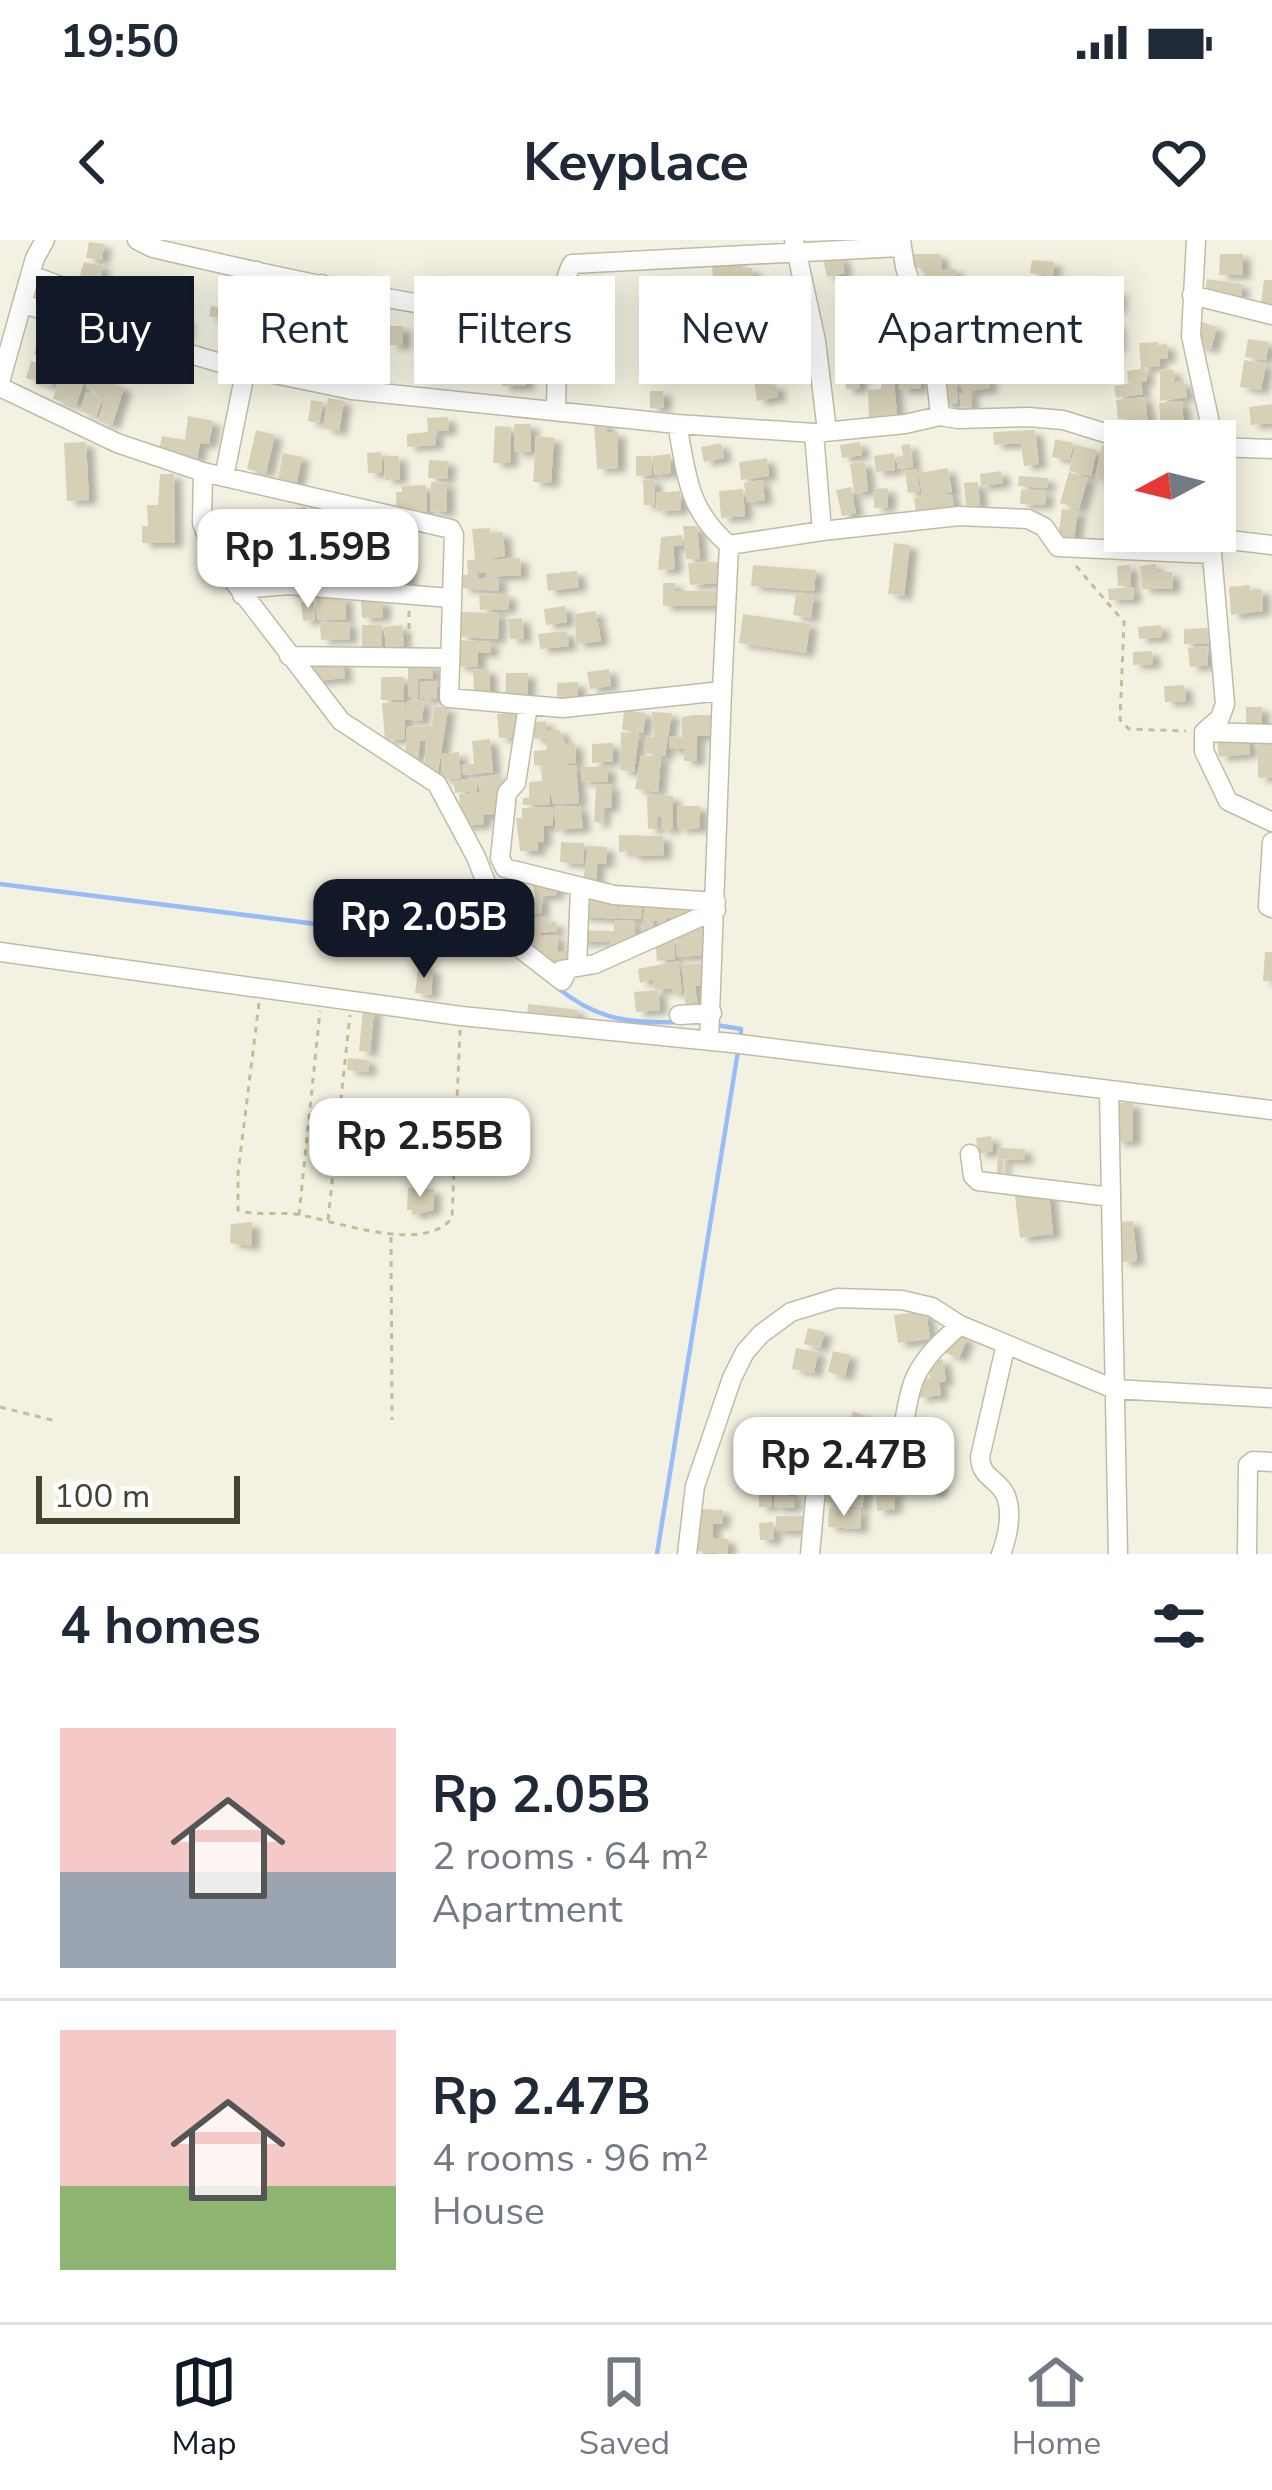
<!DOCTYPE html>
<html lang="en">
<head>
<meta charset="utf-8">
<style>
	:root { --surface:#fff; --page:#f2f2f3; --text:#1f2937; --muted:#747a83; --line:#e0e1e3; --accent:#111827 }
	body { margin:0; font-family:"Nunito Sans",sans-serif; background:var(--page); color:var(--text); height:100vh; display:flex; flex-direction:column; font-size:45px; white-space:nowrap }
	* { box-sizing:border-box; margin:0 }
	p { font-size:39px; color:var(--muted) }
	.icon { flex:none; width:66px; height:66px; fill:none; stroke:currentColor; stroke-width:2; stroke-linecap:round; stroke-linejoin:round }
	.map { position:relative; height:1314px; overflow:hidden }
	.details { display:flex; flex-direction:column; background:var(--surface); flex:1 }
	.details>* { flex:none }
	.banner { position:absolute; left:36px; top:36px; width:1200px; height:108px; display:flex; gap:24px }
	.needle { width:78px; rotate:263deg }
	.fabs { position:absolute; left:1104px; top:180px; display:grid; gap:24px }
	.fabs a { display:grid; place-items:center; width:132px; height:132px; border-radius:0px; background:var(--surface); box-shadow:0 6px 30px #0003; font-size:60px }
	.scale { position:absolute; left:36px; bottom:30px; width:204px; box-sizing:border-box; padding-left:12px; border:6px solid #464232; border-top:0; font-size:33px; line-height:42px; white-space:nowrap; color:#464232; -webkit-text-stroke:9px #fff; paint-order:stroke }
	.price { position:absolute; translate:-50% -102px; padding:0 27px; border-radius:24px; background:#fff; color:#222; font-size:39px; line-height:78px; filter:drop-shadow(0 3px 6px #0008) }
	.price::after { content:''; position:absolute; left:50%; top:72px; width:36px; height:27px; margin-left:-18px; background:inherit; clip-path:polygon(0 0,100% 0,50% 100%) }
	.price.current { background:var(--accent); color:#fff }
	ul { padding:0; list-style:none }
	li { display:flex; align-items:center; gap:36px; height:300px; padding:0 60px }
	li+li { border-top:3px solid var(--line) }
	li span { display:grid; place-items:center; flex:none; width:336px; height:240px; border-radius:0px; color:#555 }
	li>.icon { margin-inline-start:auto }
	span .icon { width:144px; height:144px; fill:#fffc; stroke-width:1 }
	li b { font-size:51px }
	h2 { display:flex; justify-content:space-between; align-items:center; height:144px; padding:0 60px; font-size:51px }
	.chip { padding:0 42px; border-radius:0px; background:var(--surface); box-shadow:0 6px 30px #0003; font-size:42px; line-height:108px }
	.chip.current { background:var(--accent); color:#fff }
	.status { display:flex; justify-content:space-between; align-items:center; height:84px; padding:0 60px; background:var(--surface); direction:ltr }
	.status svg { height:33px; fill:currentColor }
	header { display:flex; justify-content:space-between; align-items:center; height:156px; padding:0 60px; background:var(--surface); font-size:54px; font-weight:700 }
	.dock { display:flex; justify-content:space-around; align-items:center; height:168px; border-top:3px solid var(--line); background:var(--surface); font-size:33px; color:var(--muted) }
	.dock a { display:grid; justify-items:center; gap:6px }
	.dock .current { color:var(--accent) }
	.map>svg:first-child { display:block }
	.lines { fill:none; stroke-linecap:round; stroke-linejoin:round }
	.stream { stroke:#97bdf8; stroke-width:4.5 }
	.building { fill:#d6d0b7; filter:url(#shadow) }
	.minor-casing { stroke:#c0bca4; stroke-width:21 }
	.path { stroke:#c3bc94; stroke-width:3; stroke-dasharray:6 6; stroke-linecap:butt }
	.minor { stroke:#fff; stroke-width:18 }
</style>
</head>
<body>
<div class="status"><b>19:50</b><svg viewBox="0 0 49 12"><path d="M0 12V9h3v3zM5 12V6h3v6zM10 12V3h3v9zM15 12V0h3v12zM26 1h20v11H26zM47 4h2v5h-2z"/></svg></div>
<header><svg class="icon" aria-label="back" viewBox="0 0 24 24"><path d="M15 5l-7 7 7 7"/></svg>Keyplace<svg class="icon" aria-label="heart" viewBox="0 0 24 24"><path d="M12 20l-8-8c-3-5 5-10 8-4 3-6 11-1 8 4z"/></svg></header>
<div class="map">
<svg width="1272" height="1314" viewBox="0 0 1272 1314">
	<defs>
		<filter id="shadow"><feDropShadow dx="8" dy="4.5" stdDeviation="3" flood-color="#0004"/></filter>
	</defs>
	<rect width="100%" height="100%" fill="#f3f2e2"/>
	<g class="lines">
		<path class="stream" d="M0,644L506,708
			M558,748C597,780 631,784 681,782
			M716,785L741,789L740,799
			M657,1314L738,811"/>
	</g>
	<path class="building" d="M89,2L104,4L102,20L86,18Z
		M914,14H940L942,29H956V43L925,42V28H914Z
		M1220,14H1243V35H1219Z
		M841,16L845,33L827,37L823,19Z
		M736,20L737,29L752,28L754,57L784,54L787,86L727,93V84L742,83L740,52L730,53L729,46L718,47L719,61L708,62L707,49L714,48L712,26Z
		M1032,20L1054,22L1053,36L1030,33Z
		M84,22L103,26L100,40L80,35Z
		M1207,39L1242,44L1241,56L1205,51Z
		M1264,40H1272V73L1260,71Z
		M1102,50L1119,51L1118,69L1102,68Z
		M283,52L312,58L310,71L281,65Z
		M654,53H660L661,62H669L670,81L656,79Z
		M591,62L593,75L571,78L569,65Z
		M949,63L969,75L963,86L942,73Z
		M211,66L232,70L230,81L209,76Z
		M279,68L309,73L307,85L278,80Z
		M135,71L156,75L153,93L131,89Z
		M160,75L187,80L184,98L157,94Z
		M323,81L355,84L351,105L321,98Z
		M44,82L59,86L49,118L34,114Z
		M1202,82L1217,87L1211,109L1196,105Z
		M254,83L280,88L278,110L250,111Z
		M1117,83L1118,108L1089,109L1088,84Z
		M672,84L673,97L654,98L652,86Z
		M390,86H403V105H390Z
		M990,86L1010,87L1009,100L989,99Z
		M1023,87L1048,91L1046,107L1021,103Z
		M781,88L783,104L770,106L772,119L759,120L752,92Z
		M77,98L96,105L92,116L73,110Z
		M666,99L667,118L649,122L648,101Z
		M1248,99L1269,102L1266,120L1245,117Z
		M319,102L340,105L337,125L315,121Z
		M1158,102V105L1167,104L1168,118L1159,119L1160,126L1145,127L1147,141L1141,142L1143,154L1116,158L1114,146L1132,143H1128L1127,131L1141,129L1139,103Z
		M509,105H532V116H509Z
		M982,106L984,119L963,122L961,109Z
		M74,113L93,119L89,131L70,125Z
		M526,118V146H502V119Z
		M882,119H886L888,133L893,132L897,174L869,181L868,150L881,149Z
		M1244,120L1266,124L1261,150L1240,147Z
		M31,121L56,129L51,146L26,138Z
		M976,122L978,138L988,137L990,148L970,151L972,166L961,168L959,153H964L957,125Z
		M927,123L928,131L919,132L921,148L900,150L898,135H906L905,126Z
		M63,125L87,132L76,166L53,159Z
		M859,127L860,148L846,149L844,128Z
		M1173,129L1175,142L1184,141L1187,157L1160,161V131Z
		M90,134L124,148L112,185L98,181L106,155L86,148Z
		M764,139L765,146L776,145L778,157L757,161L754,140Z
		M956,139L958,163L943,165L940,140Z
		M650,151H663L664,167L650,168Z
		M86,152L103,158L96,177L80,171Z
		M1145,157L1148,184L1131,186L1130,178L1118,179L1116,160Z
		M328,158L344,161L339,191L323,188Z
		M311,160L323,162L319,183L308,181Z
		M1182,161L1184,187L1161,189L1159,163Z
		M1272,164V183L1251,185L1249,167Z
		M188,176L213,181L209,204L200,203L197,219L159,211L162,196L185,200Z
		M448,177L449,191H435L436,205L407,207V194L428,192L427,178Z
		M607,182V193L618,192V228L597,229L594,183Z
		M514,184H531V212H515Z
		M495,186L511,187L510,223H493Z
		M256,190L275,195L266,233L247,229Z
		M1035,190L1039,224L1024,226L1021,203L994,205L993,192Z
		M536,196L554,198L551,243L533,242Z
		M1055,199L1073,203L1070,220L1052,217Z
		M86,202L89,260L67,261L64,203Z
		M860,202L862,215L842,218L840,205Z
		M721,203L724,218L704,222L701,207Z
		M910,204L913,227L898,229L896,217L903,216L901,205Z
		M1075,205L1097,210L1091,236L1069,231Z
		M1102,205L1125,212L1115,243L1095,238Z
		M381,212L382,233H368L367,213Z
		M283,213L302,217L296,247L277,243Z
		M894,213L895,230L876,232L874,216Z
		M670,214L671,233L654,235L652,216Z
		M384,216H399L400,239L385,240Z
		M636,216H651L652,235L636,236Z
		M767,218L769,236L741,240L739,222Z
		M429,220L448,221L447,239L428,238Z
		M865,222L868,251L854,253L850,224Z
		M948,228L952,252L939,255L952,254L954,268L916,273L914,258L922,257L919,233Z
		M916,229L920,251L908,253L905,231Z
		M1001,231L1003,243L981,246L980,234Z
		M1069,232L1088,238L1079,269L1060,263Z
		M160,234H174L175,303H142V286H148L147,265H158Z
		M1019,236L1048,238L1047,248L1018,246Z
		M654,239L655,265H644L643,240Z
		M762,240L765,260L747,262L744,243Z
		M431,242L447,243V272L430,271Z
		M978,242L980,265L966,266L964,243Z
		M426,245L427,272L397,273L396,252H402V246Z
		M851,247L856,273L842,276L836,250Z
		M888,248V267L874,268V249Z
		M743,249L745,276L721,278L719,251Z
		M1021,250L1046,251L1045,265L1020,264Z
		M680,251L681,270L657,271L656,253Z
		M306,267L310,309L268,313L267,300L294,297L291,269Z
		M1062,269L1078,271L1074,299L1058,297Z
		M277,275L279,295L254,297L252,277Z
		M375,279L377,309L369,310L373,344L353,345L352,327L365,326L348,325L347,313L357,312L354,281Z
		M683,286H697L700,319H686Z
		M490,288V293L503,292L505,316L483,320L520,318L521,335L486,337V332L477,333L478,339L499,338V351L462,348L461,335H468L467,320H475L472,289Z
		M682,295L683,305L673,306L675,329L658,330L661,297Z
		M894,303L910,305L904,356L888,354Z
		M407,311L408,348L382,349L381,312Z
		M718,322L720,343L690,345L688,323Z
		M1156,324L1157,333L1172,332L1173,349H1142L1140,326Z
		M753,325L816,330L814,351L751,346Z
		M1130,325L1131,346H1118L1117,326Z
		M577,331L579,347L548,351L546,334Z
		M663,343H675V351H717V366H663Z
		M1250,345V350L1262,349L1263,371L1231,375L1229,347Z
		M1133,347L1134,359L1109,360L1108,349Z
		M796,353L814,355L811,378L793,375Z
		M508,354L509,369L480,370L479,355Z
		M345,356L346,380L317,379L316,358Z
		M383,360V377L362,378L361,361Z
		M314,362L315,380L303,381L301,363Z
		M565,366L567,382L546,385L544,369Z
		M596,371L597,381L584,384L598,382L601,401L576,404L575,374Z
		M461,372L499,373L498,399L460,397Z
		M743,374L810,384L806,413L739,403Z
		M522,378L524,398L510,399L508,379Z
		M349,382L350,399L321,400L320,383Z
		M362,385H382V412H362Z
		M402,385L404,406L386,407L384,387Z
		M1161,385L1162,397L1139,399L1138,387Z
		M1209,388V403L1184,404V389Z
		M567,391L569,406L540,409L538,394Z
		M459,400L491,402V413L478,412V427L456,426Z
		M1207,406L1208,425L1190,427L1188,408Z
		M1152,411L1153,424L1133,425V412Z
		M343,421L345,438L314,441L313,423Z
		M433,424V439H418V457H408V425Z
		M489,429L490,453L474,454L473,430Z
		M609,429L611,446L590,449L587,432Z
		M506,433H528L527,461H505Z
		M381,437H404V460H381Z
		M437,441V459H421L420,442Z
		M578,442V462L557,463V443Z
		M1184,445L1186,461L1165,462L1164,446Z
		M412,460L424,462L422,481L405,479L407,462Z
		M404,462L405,499L385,500L382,463Z
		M434,466L448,468L438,532L424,530L426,501L420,500L418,518L405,517L407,487L432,486Z
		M1246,467H1262V487H1246Z
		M624,470L646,473L643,493L622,490Z
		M652,472L672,473L665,516L644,513L647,496L654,497Z
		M520,473L522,497L499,498L497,474Z
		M693,475H714V496H697V521H684V509H669L670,496L682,497V477Z
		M546,481V490H560L565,503H575L576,523L552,526L576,525L579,563L553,564L550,550V565H523V558H529V542L542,541L541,527L547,526L534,525V511L547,510L546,498L535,499L529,483Z
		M621,492L639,494L634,532L620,530Z
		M1248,495L1250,514L1219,517L1217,498Z
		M1272,496V537L1258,538V497Z
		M490,499L493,532L463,535L462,525L474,524L472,501Z
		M613,503V521L592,523V504Z
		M459,512L461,538L442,539L441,514Z
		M641,515L661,517L658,552L635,549Z
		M581,527H608V542L581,541Z
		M501,535L503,573L483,575L484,584L462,586L459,554L480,552L479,537Z
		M476,538L477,551L455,553L454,541Z
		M596,544L612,545L611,568L603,567L602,583L594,582Z
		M647,556H673V589H661V577H657V589H648Z
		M580,566L583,588L556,590L554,567Z
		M677,566H700V588L678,589Z
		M552,567L553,586H543L544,602H538V611H520L516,578H522V568Z
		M619,595L663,596L664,615L631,616V611L619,612Z
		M561,602L584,603L583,624L560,622Z
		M588,606L607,607L606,624L597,623L596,643L583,642Z
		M556,643L557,655L541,656L542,673L520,675L519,659L535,658L533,645Z
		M618,658L617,679L579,676L581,659Z
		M620,658L643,661L641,679L618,678Z
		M645,661L689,664L688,679L667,678V687H657V681H653V694H642Z
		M545,677L546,683L556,682L557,691L540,693L541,696L557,695L558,712L571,710L572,719L559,721L560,726L528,714L526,679Z
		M614,680L634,681L636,702H620L619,709H610V701L579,702V690L614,691Z
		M705,688L707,715L677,717L676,689Z
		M674,696L675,719L657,721L655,698Z
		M1265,712H1272V741H1263Z
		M678,721L682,752L672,753V748L655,750L653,739L640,743L638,729Z
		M704,723L706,745L695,746L698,769L686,771L682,725Z
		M418,728L433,729L431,755L415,753Z
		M658,750L660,770L636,772L634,752Z
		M528,764L578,770L576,782L527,776Z
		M363,768L374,769L370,812L359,811Z
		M348,818L369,820L368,832L347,830Z
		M1115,863H1133V901L1116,902Z
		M991,896L993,911L978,914L976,898Z
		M998,908L1025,909V920L1003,919V935H997Z
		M408,948L434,949L433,970L412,975V970H407Z
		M1049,952L1053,994L1020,998L1015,956Z
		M1133,981L1137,1021L1122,1022L1118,982Z
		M252,982V1006L230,1003L231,984Z
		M926,1071L930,1099L898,1103L894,1075Z
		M808,1088L825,1092L820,1108L804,1104Z
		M952,1093L967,1099L959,1118L945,1113Z
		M796,1108L818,1112L814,1133L792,1129Z
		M833,1111L850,1115L845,1137L828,1132Z
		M943,1119L946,1141L939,1142L941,1155L919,1158L916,1140L930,1138L928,1121Z
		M853,1171L869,1178L861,1199L845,1192Z
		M849,1210L875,1213L872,1237L847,1234Z
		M937,1228L940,1252L928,1253L924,1229Z
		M759,1231H772V1267H759Z
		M774,1231L789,1232L788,1256H795L794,1268H774Z
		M827,1238L866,1245L862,1268L823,1262Z
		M894,1251L895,1269L877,1271L876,1252Z
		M829,1268L861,1270L860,1289L828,1287Z
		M700,1269L723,1270L722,1284H713V1298L728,1299V1314L695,1311Z
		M776,1276H811V1291H776Z
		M773,1282L774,1300H760L759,1283Z"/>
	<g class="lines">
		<defs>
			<path id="minor" d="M137,0L153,8C209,21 514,93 548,72C566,61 563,38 572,24L900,7
				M794,0L816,101L827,191
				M901,0L905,27L933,108L940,176
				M1196,0L1191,96L1215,206
				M31,35L77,52
				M912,47L989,50
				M1192,55L1272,75
				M23,64L217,122L352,150L677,184L814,193
				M304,140L322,44
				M0,142L35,18L45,0
				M0,147L117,203L203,232L451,289L454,295L449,458L563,468L722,451L729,305L822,291L814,193L905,184L940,176L958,179L1028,177L1063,180L1115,196L1164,201
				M556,171L558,63
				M677,184C687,235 687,269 729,305
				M203,232L202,283L215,317L341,481L437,544L476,617L508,699L562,741L568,729
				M224,237L246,128L257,31
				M1215,266L1217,207L1272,209
				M822,291L959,276L1028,279L1044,287L1058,307L1212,314L1214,291
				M1213,298L1272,305
				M242,355L253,348L288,345L451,358
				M289,416L448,418
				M528,466L516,543L507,553L500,618L505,628L614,655L716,662
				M1204,492L1220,478L1225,464L1212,314
				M1204,492V511L1228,561L1272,582
				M1204,492L1272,494
				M1272,602L1268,666L1272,668
				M0,712L461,776L732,803L1272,870
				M577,727L580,648
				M561,730L595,724L716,670
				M679,775L712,773
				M709,801L722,451
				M1109,852L1118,1314
				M970,914L973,936L978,941L1111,957
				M687,1314L695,1246L732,1138L745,1112L761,1094L791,1072L837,1058L902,1060L932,1067L960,1085L1114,1149L1272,1158
				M810,1314L820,1204L829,1199L894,1204C908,1186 905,1159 915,1138C925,1116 942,1101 960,1085
				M1001,1314C1008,1296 1015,1264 1001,1248C991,1236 981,1235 980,1217L1006,1104
				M1247,1314L1248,1225L1253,1221L1272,1222"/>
		</defs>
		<use href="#minor" class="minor-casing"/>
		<path class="path" d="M407,293L408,337
			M1076,326L1124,382L1120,480L1129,489L1186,491
			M409,371V403
			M259,763L238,933V970C255,976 276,972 295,974C334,980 423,1015 452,978L460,790
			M299,975L320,771
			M328,980L350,775
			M391,997L392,1180
			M0,1167L56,1181"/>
		<use href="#minor" class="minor"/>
	</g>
</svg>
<div class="fabs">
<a><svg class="needle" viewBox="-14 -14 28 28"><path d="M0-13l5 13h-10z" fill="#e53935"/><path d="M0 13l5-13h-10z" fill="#747a83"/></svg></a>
</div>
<div class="scale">100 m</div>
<b class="price" style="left:308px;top:371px">Rp 1.59B</b>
<b class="price current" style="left:424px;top:741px">Rp 2.05B</b>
<b class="price" style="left:420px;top:960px">Rp 2.55B</b>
<b class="price" style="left:844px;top:1279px">Rp 2.47B</b>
<div class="banner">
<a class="chip current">Buy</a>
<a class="chip">Rent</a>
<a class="chip">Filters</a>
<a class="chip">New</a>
<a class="chip">Apartment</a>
</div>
</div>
<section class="details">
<h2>4 homes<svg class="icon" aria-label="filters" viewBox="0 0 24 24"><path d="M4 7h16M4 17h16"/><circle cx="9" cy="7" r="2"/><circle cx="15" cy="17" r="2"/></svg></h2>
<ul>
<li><span style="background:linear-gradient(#f6c9c9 60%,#9aa5b1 0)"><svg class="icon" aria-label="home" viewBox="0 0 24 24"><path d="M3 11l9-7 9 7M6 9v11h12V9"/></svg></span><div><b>Rp 2.05B</b><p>2 rooms · 64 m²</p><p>Apartment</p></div></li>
<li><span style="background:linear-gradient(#f6c9c9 65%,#8fb573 0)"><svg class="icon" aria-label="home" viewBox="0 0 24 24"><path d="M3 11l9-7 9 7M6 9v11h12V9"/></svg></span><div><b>Rp 2.47B</b><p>4 rooms · 96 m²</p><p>House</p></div></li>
</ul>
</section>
<nav class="dock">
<a class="current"><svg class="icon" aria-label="map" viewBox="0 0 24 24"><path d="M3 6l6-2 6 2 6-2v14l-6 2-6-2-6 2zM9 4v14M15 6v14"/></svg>Map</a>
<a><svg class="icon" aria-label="saved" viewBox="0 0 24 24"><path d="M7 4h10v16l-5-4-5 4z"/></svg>Saved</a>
<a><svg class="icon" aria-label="home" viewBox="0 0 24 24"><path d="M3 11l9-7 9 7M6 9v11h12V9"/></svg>Home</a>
</nav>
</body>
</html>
